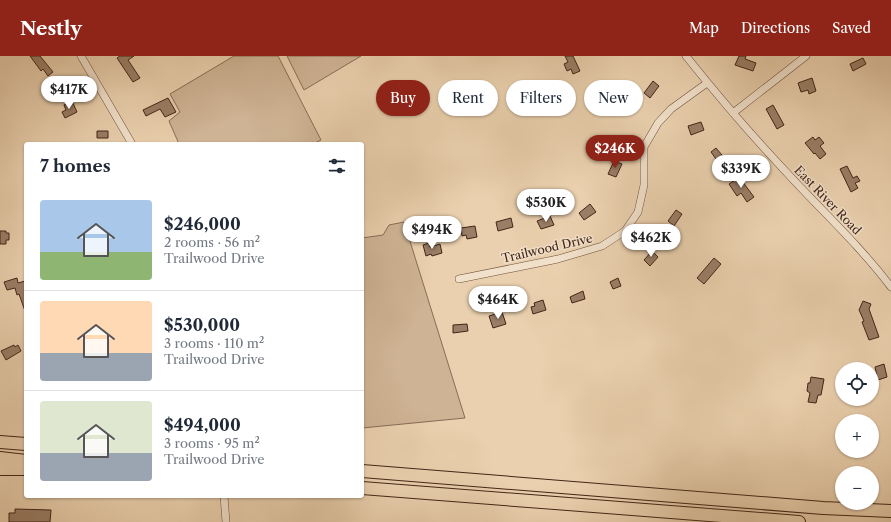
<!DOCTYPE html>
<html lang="en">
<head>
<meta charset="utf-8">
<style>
	:root { --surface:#fff; --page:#f6f6f7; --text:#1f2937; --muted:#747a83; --line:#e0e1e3; --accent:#8f2418 }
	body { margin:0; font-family:"Libre Caslon Text",serif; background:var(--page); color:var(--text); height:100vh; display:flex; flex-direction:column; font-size:15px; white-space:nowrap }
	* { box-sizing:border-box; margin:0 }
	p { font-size:13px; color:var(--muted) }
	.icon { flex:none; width:22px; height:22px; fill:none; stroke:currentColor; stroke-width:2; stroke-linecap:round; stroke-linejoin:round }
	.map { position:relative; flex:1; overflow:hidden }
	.drawer { position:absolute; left:24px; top:86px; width:340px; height:356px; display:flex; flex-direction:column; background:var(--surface); border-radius:4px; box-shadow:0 1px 3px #0004 }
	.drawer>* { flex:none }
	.hud { position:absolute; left:376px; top:24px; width:380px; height:36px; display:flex; gap:8px }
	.buttons { position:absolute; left:835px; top:306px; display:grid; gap:8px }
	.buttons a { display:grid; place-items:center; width:44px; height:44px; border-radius:50%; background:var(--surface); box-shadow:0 1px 3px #0004; font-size:20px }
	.price { position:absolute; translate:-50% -34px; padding:0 9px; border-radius:14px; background:#fff; color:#222; font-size:13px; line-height:26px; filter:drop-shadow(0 1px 2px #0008) }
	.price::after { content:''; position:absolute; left:50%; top:24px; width:12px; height:9px; margin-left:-6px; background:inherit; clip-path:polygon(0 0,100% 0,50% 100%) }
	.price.active { background:var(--accent); color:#fff }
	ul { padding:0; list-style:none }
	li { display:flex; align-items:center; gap:12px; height:100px; padding:0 16px }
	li+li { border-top:1px solid var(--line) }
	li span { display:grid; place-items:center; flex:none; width:112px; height:80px; border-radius:4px; color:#555 }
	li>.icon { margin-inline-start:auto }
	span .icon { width:48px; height:48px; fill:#fffc; stroke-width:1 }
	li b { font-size:17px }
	h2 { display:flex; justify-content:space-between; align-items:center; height:48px; padding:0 16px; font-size:17px }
	.pill { padding:0 14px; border-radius:18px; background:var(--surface); box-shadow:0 1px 3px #0004; font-size:14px; line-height:36px }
	.pill.active { background:var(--accent); color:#fff }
	header { display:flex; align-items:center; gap:24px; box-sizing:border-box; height:56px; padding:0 20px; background:var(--accent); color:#fff }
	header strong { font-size:19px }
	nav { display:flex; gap:22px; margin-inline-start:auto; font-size:14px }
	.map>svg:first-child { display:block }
	.green { fill:#ceb394; stroke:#886c56 }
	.building { fill:#9a7e66; stroke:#432517 }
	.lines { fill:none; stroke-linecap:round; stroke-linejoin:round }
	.minor-casing { stroke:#6d503d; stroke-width:8 }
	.motorway-casing { stroke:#432517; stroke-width:14 }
	.minor { stroke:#f1e0ca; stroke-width:7 }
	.motorway { stroke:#ead0ae; stroke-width:12 }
	.labels { text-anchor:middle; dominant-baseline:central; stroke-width:3; stroke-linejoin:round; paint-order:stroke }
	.street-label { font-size:12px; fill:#432517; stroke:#f1e0ca }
</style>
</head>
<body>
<header>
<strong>Nestly</strong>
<nav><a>Map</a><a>Directions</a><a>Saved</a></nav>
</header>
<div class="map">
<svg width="891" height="466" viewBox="0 0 891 466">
	<rect width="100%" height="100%" fill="#ead0ae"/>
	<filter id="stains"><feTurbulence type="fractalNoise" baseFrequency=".005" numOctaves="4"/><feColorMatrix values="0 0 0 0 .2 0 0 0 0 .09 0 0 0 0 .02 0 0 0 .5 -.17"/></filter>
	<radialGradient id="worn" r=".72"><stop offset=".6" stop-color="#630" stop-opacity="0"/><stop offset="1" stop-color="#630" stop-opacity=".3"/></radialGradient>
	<path class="green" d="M234,0H278L321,84L313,88H179L169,65L180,56L170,38Z
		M287,0H361L304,34Z
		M404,166L465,362L362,372V182L383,179L389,169Z"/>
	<path class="building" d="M30,0H40L53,16L48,20L43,13L41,15Z
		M120,0H134L128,4L140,22L133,26L117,2Z
		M565,0H573L580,15L573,18L571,13L567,15L564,8L568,6Z
		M739,0H746L745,3L756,7L753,15L735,9Z
		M863,2L866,8L853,15L850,8Z
		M812,22L816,35L809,38L808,34L801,36L798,27Z
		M653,25L659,30L650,42L644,37Z
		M168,42L176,56L165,61L160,53L146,60L143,54Z
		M72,45L77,56L65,62L62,56L66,54L64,49Z
		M773,49L784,69L777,73L766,53Z
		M701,66L704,74L691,79L688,70Z
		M97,75H108V82H97Z
		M813,81L815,84L819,81L824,87L820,90L826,98L820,103L815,97L814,98L805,87Z
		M716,92L727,105L721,110L711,96Z
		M614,105L622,108L616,121L608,118Z
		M847,110L853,122L857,120L860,125L855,127L858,132L851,136L840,113Z
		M739,121L754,141L747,146L741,137L737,140L729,128Z
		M590,148L596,156L584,164L579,157Z
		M676,154L682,158L674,170L668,165Z
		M550,160L554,169L541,173L537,165Z
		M511,162L513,171L498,175L496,166Z
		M475,170L477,181L467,183L466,179L462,180L461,172Z
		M0,175H6V177H9V184H6V188H0Z
		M429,187L430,191L440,188L442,197L432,200L431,198L426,200L423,189Z
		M652,195L658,201L650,210L644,204Z
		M714,202L721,208L704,228L697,222Z
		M17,222L18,227L25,225L26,229V255H25L19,238L17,239L15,232L7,234L4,226Z
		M618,222L621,230L613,233L610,226Z
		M583,235L585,243L572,247L570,241Z
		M543,244L546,254L533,258L531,251L535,250L534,247Z
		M863,245L871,248L869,253L879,281L869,284L862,266L864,265L859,254Z
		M502,256L506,268L493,272L489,260Z
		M467,268L468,275L453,277V269Z
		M14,289L15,291L18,289L21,295L6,304L1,295Z
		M884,308L887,321L878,324L875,311Z
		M811,321L824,323L821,339H818L816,347L808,346L810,337L807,335L808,327H810Z
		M15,453L51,454L50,466H9V457H15Z"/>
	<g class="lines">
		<defs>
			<path id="minor" d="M81,0L132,88
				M686,0C718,40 752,80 788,118C822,155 860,190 891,231
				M733,57L806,0
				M459,223L558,203L602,190L625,175L638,156L644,129V91L658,67L671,53L707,27
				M224,440L226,466"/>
			<path id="motorway" d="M0,386L26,388
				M0,402L26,405
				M0,413H26
				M362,415L823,452L891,455
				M362,432L799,466"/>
		</defs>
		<use href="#minor" class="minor-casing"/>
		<use href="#motorway" class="motorway-casing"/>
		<use href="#minor" class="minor"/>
		<use href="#motorway" class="motorway"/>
	</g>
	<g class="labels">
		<g class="street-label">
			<text transform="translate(828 144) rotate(46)">East River Road</text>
			<text transform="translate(547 192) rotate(-13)">Trailwood Drive</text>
		</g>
	</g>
	<rect width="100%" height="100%" filter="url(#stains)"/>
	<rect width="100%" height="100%" fill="url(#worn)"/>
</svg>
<div class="buttons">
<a><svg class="icon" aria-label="locate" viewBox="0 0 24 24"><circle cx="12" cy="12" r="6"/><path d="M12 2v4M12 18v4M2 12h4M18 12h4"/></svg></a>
<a>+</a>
<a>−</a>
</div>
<b class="price" style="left:69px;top:54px">$417K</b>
<b class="price active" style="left:615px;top:113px">$246K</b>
<b class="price" style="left:741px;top:133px">$339K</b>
<b class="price" style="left:546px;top:167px">$530K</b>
<b class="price" style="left:432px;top:194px">$494K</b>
<b class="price" style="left:651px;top:202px">$462K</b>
<b class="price" style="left:498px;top:264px">$464K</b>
<div class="hud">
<a class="pill active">Buy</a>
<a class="pill">Rent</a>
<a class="pill">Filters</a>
<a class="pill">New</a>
</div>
<section class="drawer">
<h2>7 homes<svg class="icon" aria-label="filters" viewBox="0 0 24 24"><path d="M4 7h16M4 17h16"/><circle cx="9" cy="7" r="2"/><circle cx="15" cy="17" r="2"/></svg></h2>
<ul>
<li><span style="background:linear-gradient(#a9c7e8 65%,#8fb573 0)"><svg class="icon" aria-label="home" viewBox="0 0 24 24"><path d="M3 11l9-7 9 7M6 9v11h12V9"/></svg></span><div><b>$246,000</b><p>2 rooms · 56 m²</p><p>Trailwood Drive</p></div></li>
<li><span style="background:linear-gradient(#ffd9b3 65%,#9aa5b1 0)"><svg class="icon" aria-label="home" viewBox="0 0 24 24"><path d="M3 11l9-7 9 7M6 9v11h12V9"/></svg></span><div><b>$530,000</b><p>3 rooms · 110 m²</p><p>Trailwood Drive</p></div></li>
<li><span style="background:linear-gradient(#dfe7d0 65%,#9aa5b1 0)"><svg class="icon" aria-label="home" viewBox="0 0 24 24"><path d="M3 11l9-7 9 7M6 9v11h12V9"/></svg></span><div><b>$494,000</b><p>3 rooms · 95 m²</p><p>Trailwood Drive</p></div></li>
</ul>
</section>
</div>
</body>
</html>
